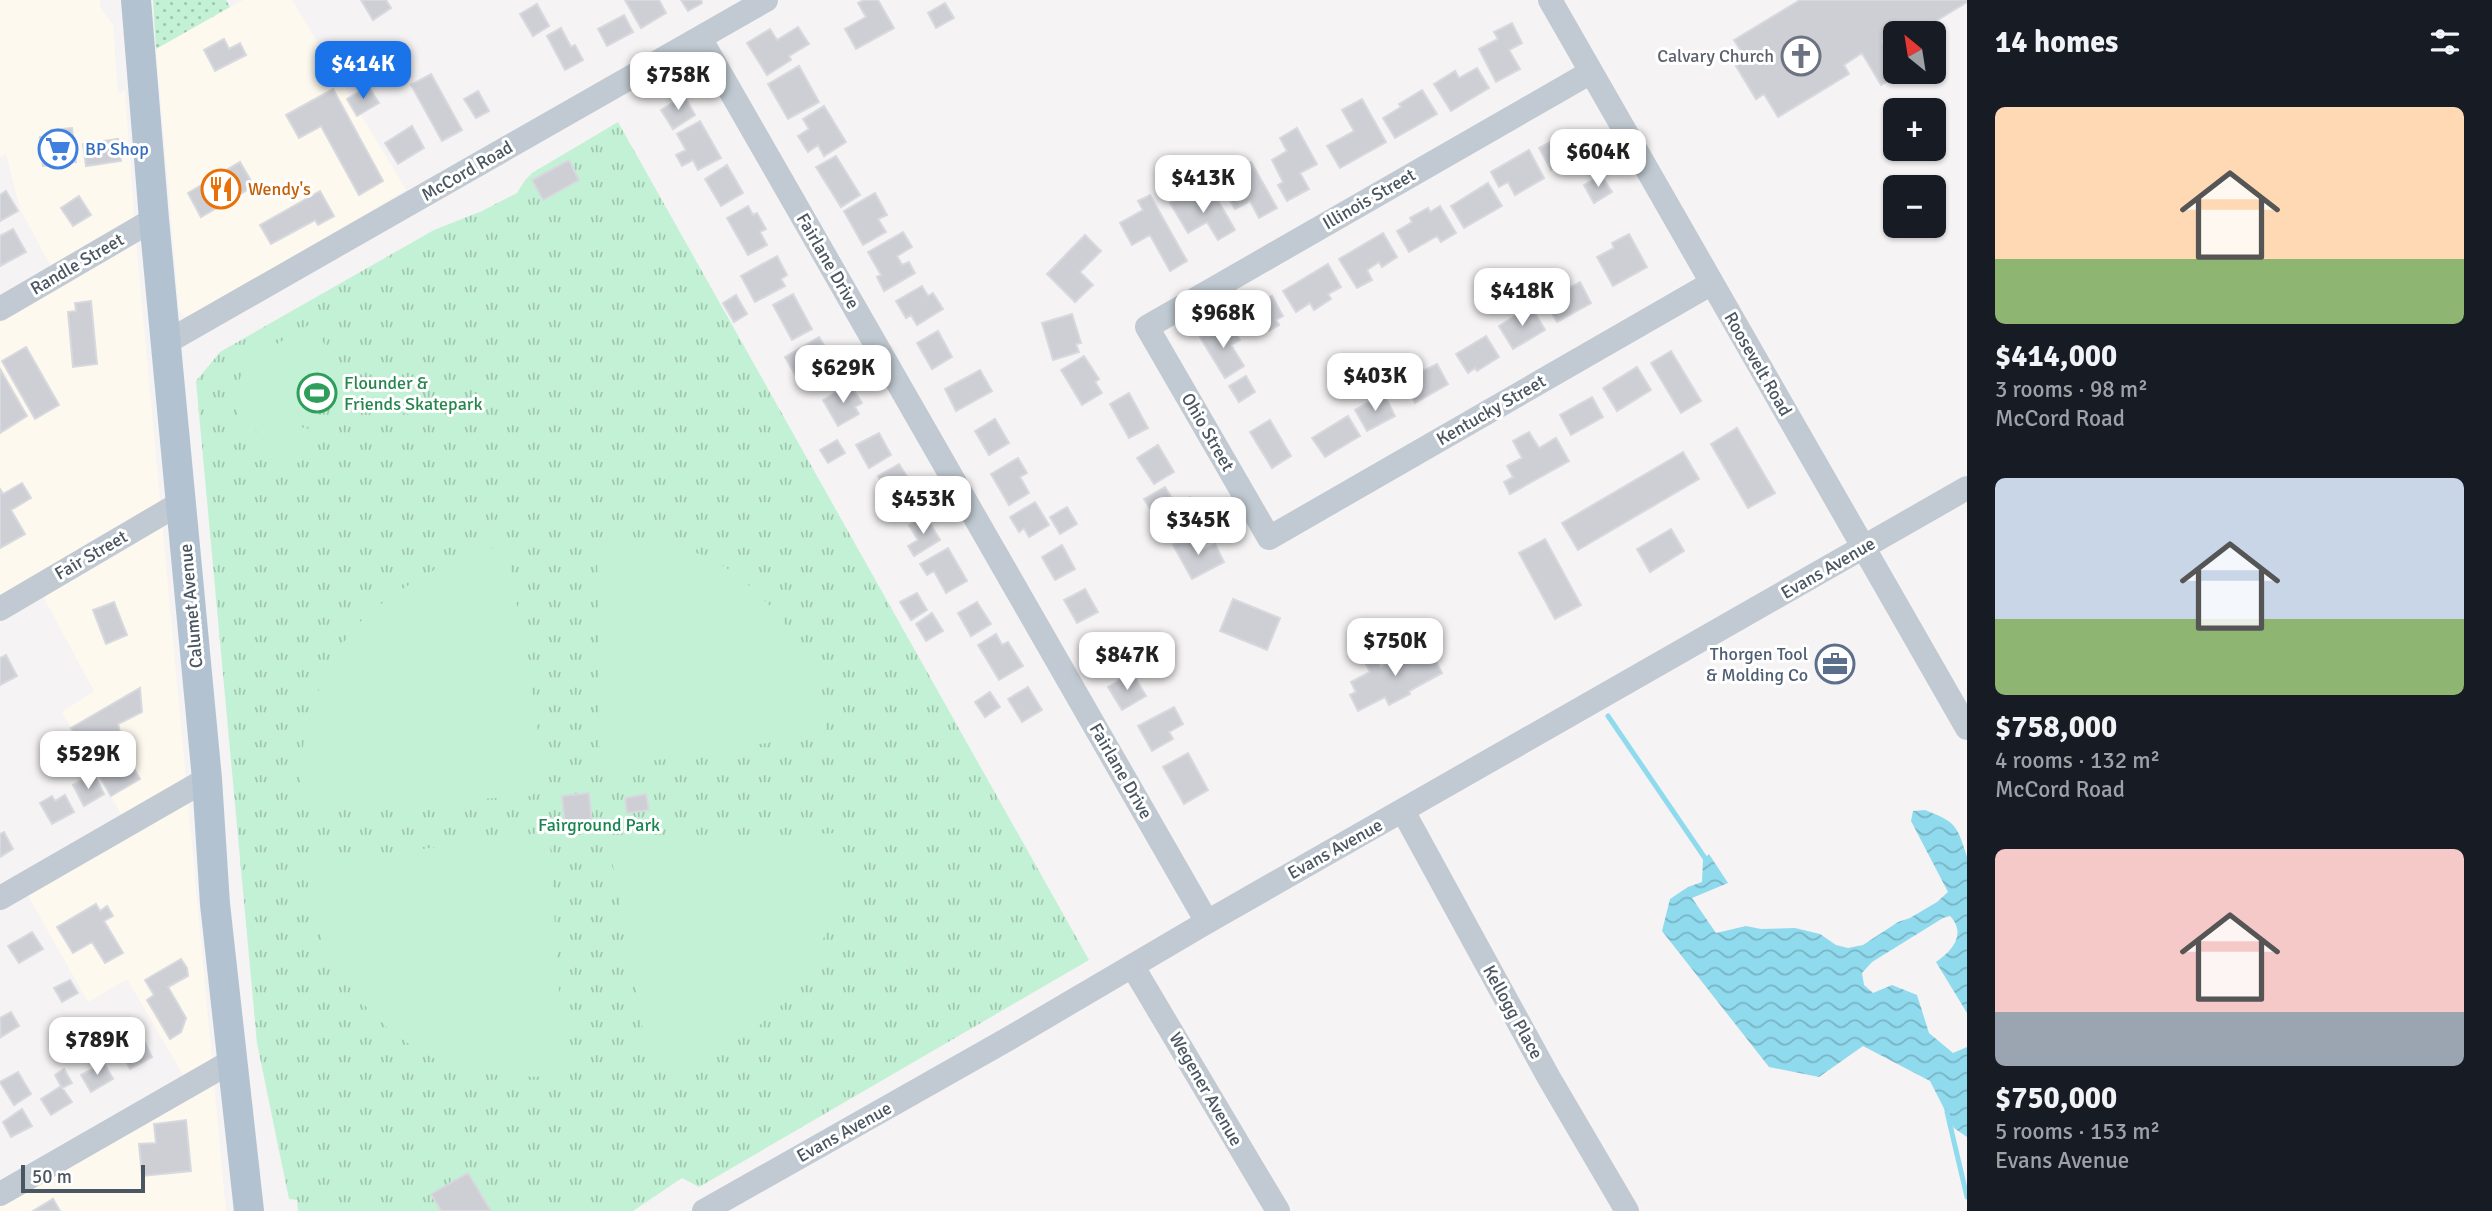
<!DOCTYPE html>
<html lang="en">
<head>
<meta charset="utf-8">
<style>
	:root { --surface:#171b24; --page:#20242c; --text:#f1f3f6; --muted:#9ea1a6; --accent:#1a73e8 }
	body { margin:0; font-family:Signika,sans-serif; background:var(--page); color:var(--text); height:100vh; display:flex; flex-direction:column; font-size:26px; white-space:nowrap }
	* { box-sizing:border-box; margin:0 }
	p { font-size:23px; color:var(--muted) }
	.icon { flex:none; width:38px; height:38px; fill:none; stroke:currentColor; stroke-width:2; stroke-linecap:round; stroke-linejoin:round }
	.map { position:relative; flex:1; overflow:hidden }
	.side { display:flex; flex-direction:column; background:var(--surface); width:525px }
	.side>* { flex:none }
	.needle { width:46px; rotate:330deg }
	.fabs { position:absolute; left:1883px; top:21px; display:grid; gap:14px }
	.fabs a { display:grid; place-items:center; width:63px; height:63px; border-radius:10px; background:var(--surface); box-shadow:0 2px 5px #0004; font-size:35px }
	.scale { position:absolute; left:21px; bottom:18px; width:124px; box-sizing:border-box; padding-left:7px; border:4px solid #4a5661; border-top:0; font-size:19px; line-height:24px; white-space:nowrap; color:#4a5661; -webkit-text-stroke:5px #fff; paint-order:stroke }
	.price { position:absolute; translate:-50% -60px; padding:0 16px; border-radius:14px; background:#fff; color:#222; font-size:23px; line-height:46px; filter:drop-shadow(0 2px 4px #0008) }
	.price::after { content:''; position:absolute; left:50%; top:42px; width:21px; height:16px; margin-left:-10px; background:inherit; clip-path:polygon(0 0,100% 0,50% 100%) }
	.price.active { background:var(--accent); color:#fff }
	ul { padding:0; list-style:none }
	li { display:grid; align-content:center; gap:14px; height:371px; padding:0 28px }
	li span { display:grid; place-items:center; height:217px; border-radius:10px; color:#555 }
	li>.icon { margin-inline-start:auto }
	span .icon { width:126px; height:126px; fill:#fffc; stroke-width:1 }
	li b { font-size:30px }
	h2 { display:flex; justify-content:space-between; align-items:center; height:84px; padding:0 28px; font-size:30px }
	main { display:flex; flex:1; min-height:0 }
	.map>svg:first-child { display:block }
	.commercial { fill:#fdf9ef }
	.grass { fill:url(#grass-dots) }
	.park { fill:url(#park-tufts) }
	.garden { fill:#c3f1d5 }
	.water { fill:url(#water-waves) }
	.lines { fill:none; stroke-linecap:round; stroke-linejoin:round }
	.stream { stroke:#90daee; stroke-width:5 }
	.building { fill:#cdcfd5; stroke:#d7d9de; stroke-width:2 }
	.minor { stroke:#c1cad2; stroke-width:24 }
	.major { stroke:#b3c2d1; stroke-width:30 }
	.labels { text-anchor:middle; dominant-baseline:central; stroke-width:6; stroke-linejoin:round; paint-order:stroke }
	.worship-label { font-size:18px; fill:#5b616d; stroke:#fff; text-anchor:end }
	.shop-label { font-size:18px; fill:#366cbe; stroke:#fff; text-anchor:start }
	.street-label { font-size:18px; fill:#4a5661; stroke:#fff }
	.food-label { font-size:18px; fill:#c56008; stroke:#fff; text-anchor:start }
	.leisure-label { font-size:18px; fill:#27864d; stroke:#fff; text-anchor:start }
	.service-label { font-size:18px; fill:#4e5e75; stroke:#fff; text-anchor:end }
	.park-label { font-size:18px; fill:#17864f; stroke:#fff }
</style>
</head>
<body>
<main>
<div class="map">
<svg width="1967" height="1211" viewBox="0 0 1967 1211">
	<defs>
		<pattern id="grass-dots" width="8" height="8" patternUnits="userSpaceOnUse" patternTransform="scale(1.75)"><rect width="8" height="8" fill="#c3f1d5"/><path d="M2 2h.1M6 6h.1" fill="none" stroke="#a0c6b0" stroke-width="1.8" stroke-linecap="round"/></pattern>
		<pattern id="park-tufts" width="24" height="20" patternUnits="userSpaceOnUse" patternTransform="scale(1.75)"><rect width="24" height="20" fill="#c3f1d5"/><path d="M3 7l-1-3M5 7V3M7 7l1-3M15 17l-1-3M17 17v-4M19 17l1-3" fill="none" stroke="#a0c6b0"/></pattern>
		<pattern id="water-waves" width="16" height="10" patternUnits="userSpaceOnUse" patternTransform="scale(1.75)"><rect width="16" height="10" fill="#90daee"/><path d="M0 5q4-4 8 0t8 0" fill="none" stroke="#78b4c4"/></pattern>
	</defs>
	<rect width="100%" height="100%" fill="#f5f3f3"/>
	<path class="commercial" d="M0,0H100V7L113,25L118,94L125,90L135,230L226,1211H0V1193L189,1085L127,979L88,1002L22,885L127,824L62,712L94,691L38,587L0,609V309L56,276L20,209L6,154L0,157Z
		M243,0H292L406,190L194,315L184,316L179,310L156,49Z"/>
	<path class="grass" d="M153,0H226L230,7L156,49Z"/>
	<path class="park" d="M618,122L1089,960L699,1187L682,1178L633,1211H298L297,1200L289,1199L257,1043L196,381L220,352L434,230L482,211L517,193L525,180L532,173Z"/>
	<path class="garden" d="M312,323L335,362V378L419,399L415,416L335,396L334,400H330L324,406L306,415L299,413L294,406L289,411L303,428L310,429L314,435L320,433L321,441L316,442C316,453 303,462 293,464L281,459L278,451L274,448L271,451L267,447L269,444L260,433L258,435L253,425L243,430L236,408L240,407L239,403H237C236,388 239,373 249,366L247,364L262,348L265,351Z
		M597,540C633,541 668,542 702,555C756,576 840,672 824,734L612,767L600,757Z
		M507,546L546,780L532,796L303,808C302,791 300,772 302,755C307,711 325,667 351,632C373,604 437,565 470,553C482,549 495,548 507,546Z
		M539,833L550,842L564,1076C525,1078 485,1077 448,1064C402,1049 353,1000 331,958C316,930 310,897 305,865Z
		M837,833C846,939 794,1026 692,1061C679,1066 664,1066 650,1068L611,855L621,843Z"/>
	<path class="water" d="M1925,810C1956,822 1957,825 1967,857V1013L1936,962C1952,951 1967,934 1950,916L1943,918L1872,962L1862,973L1864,985L1873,993L1892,985L1917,995L1929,1033L1953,1053L1967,1047V1137L1954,1128L1930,1081L1863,1046L1819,1077L1769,1067L1662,931L1670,899L1688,887L1702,882L1703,860L1709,854L1728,883L1692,898L1716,933L1746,926L1761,929L1795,928L1820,934L1836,945L1848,948L1863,945L1898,922L1910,918L1937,902L1948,892L1911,821L1913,811Z"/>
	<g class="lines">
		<path class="stream" d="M1608,716L1707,861
			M1947,1112L1967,1197"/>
	</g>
	<path class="building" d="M361,0H386L391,8L373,20Z
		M625,0H659L666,13L641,28Z
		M681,0H701L702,3L688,11Z
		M864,0H878L894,28L856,49L845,29L866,17L858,3Z
		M1800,0H1967V2L1916,33H1903L1901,29L1882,41L1895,64V72L1901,73L1881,85L1862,53L1844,65L1849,74L1778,117L1764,94L1756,99L1736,66L1746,59L1734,40Z
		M945,3L954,18L936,28L928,13Z
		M537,4L549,26L533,36L520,14Z
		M624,15L633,32L607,46L598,29Z
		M1512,23L1522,43L1509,50L1520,69L1496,82L1479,49L1498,39L1494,32Z
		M798,27L809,44L789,56L791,60L767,75L747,43L770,29L777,40Z
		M561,28L571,47L575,45L583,60L565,70L547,36Z
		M224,39L229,49L240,43L246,55L215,71L204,50Z
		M799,66L819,102L788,119L768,84Z
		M1477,68L1489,88L1451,111L1434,84L1455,71L1459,78Z
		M431,74L462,130L442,141L411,85Z
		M368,86L379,103L357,116L347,99Z
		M333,89L383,181L359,195L321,126L299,138L286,115Z
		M1422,90L1437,114L1395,138L1383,118L1401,107L1399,104Z
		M478,91L489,111L476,118L464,99Z
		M684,96L695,115L673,129L661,110Z
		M1362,99L1386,142L1340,168L1327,146L1354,131L1342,110Z
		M824,106L846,142L824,156L818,145L808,152L798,136L809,129L803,119Z
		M700,121L721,158L698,170L693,160L682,166L676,155L686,150L677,134Z
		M412,126L424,148L398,164L385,143Z
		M72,128L76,162L43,166L40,137L52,135L51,130Z
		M1297,128L1317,164L1300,173L1309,189L1287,201L1278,185L1283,182L1272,160L1287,151L1280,138Z
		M1571,131L1583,152L1551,170L1539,148Z
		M118,139L121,161L86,166L83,144Z
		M1529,150L1544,178L1515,195L1508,182L1499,187L1491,172Z
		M836,156L860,195L841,207L816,167Z
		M569,160L579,180L543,200L532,180Z
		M240,162L254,186L201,217L188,193Z
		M1251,162L1277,208L1259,218L1250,201L1235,209L1225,192L1237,184L1231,173Z
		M727,165L743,193L721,206L705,179Z
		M1601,175L1612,192L1594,203L1584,185Z
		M1488,183L1502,206L1464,228L1451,206Z
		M6,191L18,211L0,221V195Z
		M320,191L334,216L318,225L315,220L271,244L260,225Z
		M1192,191L1199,204L1215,195L1235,230L1218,240L1207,222L1188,233L1170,203Z
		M875,193L887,215L878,219L886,232L863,245L844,211Z
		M1150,195L1187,261L1170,271L1150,235L1132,245L1120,223L1143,210L1138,201Z
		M79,196L91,215L73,226L61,208Z
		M748,206L753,215L757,213L766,229L760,232L767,245L748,255L727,218Z
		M1440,206L1456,233L1441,242L1437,236L1409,252L1397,231L1412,222L1410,218L1428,208L1430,212Z
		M13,229L26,252L0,266V236Z
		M903,232L912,247L897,256L902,265L909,262L915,273L884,291L877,277L881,275L868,252Z
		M1383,233L1397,257L1382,267L1379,262L1367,270L1372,280L1357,288L1339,259Z
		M1629,234L1647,267L1613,286L1597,257L1614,248L1612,243Z
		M1085,235L1101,251L1080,272L1093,285L1075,302L1047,274Z
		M777,256L787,275L781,279L785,286L755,302L741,276Z
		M1328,264L1341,287L1328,294L1331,299L1314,310L1310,303L1296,312L1283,291Z
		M1580,282L1591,303L1557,322L1545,301Z
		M922,286L928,296L933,293L943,309L917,325L911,315L906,318L896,301Z
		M793,294L812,329L792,340L773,305Z
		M736,295L747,314L734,322L723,303Z
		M1272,296L1283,316L1276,320L1279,325L1269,331L1266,326L1249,335L1238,316Z
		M91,301L97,364L73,367L68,312L76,311L75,303Z
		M1531,306L1545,330L1513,349L1499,326Z
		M1072,314L1081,343L1076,344L1079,352L1053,360L1042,323Z
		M1220,325L1225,334L1233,329L1240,340L1231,345L1244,366L1225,378L1200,337Z
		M938,331L952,357L932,369L917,343Z
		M1486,336L1499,357L1477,371L1475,368L1468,373L1456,354Z
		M819,337L841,373L821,384L811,367L796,376L785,357Z
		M26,347L59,405L35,419L2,361Z
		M1671,351L1701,401L1681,413L1651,363Z
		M1084,356L1099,379L1095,382L1102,393L1082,405L1061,370Z
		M1437,364L1448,384L1415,403L1400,376L1420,365L1423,371Z
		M1637,367L1651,390L1617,411L1603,388Z
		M0,369L27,416L0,433Z
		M980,370L992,391L956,411L945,389Z
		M1246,376L1255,392L1239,402L1229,386Z
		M850,384L862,403L855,407L859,414L838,426L823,400Z
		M1129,393L1148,428L1129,438L1110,404Z
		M1384,394L1395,416L1367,431L1355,410Z
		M1592,397L1603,417L1571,435L1560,415Z
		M1348,416L1360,436L1325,457L1312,438Z
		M995,419L1009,443L989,455L975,431Z
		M1270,420L1291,456L1272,468L1250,432Z
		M1737,428L1775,493L1748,508L1711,444Z
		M1529,432L1539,448L1556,438L1569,461L1510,494L1504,482L1513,477L1507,466L1522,458L1513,441Z
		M879,433L891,455L869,468L856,445Z
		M837,440L845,453L828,463L820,450Z
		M1158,445L1174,472L1154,484L1137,458Z
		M1683,452L1699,479L1578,550L1562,523Z
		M1018,458L1027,473L1020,477L1029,493L1009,505L991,474Z
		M899,464L922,500L901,513L878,476Z
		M22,483L31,498L11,510L25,534L0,548V489L3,494Z
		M1165,487L1176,505L1190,497L1202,518L1168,538L1144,499Z
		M1035,502L1049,525L1029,537L1024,528L1019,532L1010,517Z
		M1067,507L1077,524L1060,534L1050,517Z
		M925,515L940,540L914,556L908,546L918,540L909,525Z
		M1671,529L1684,551L1650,572L1637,549Z
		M1190,536L1199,552L1215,544L1224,562L1192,579L1173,545Z
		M1545,539L1581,605L1555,619L1519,553Z
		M1062,545L1075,569L1055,580L1042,557Z
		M948,548L967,581L946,593L934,571L927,575L920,564Z
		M1085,589L1098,612L1077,623L1064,600Z
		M917,593L927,610L911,620L900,602Z
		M1233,599L1280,618L1267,650L1220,631Z
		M114,602L127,635L106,644L93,610Z
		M977,602L991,624L971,636L958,613Z
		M932,613L943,631L926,641L916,624Z
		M996,634L1002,645L1008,642L1023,666L999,680L978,645Z
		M1100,635L1113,658L1099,666L1086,643Z
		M1426,643L1442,673L1409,691L1410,694L1389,705L1385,697L1358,711L1350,695L1356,692L1351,682L1370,672L1366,664L1376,659L1381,667Z
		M6,655L17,676L0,685V658Z
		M1132,673L1146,696L1122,710L1108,687Z
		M1028,687L1042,710L1022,722L1008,699Z
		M140,688L142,712L118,724L125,754L140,779L111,796L71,728Z
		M990,692L1000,707L985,717L975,702Z
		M1174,707L1183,724L1169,732L1173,739L1152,751L1138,726Z
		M1188,753L1208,790L1184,804L1163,767Z
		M96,778L104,794L84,806L73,785L84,779L86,783Z
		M589,793L592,824L565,827L562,796Z
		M646,794L649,810L627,813L625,798Z
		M65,795L74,812L52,824L40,803L52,796L55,801Z
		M4,832L13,849L0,857V834Z
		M96,904L100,911L107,906L113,916L104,921L123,953L105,963L92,942L73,953L57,927Z
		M32,932L43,949L19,963L8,946Z
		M181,959L187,968L188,976L168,987L186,1018L181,1032L170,1039L147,1000L154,995L145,980Z
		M70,980L78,993L62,1002L54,988Z
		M11,1012L19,1026L1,1037L0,1018Z
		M143,1039L152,1057L130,1069L118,1045L129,1040L132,1045Z
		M104,1063L113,1079L91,1092L81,1075Z
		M64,1069L72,1083L62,1088L55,1075Z
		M18,1072L31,1094L14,1105L0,1082Z
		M61,1086L72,1102L51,1115L41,1099Z
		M22,1109L32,1126L11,1137L3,1122Z
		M186,1120L191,1171L142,1176L139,1144L156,1143L154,1124Z
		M468,1173L491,1211H441L431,1194Z
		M53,1199L60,1211H33Z"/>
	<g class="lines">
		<path class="minor" d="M1550,0L1967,728
			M700,38L1207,922
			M1591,72L1147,327L1269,538L1712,283
			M0,309L154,219
			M167,342L766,0
			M0,609L182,502
			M1403,811L1549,1078L1627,1211
			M0,898L207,779
			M1133,967L1278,1211
			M0,1194L232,1061
			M704,1211L1008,1039L1207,922L1967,488"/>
		<path class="major" d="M136,0L154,219L207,779L215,904L249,1211"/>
	</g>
	<defs>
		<symbol id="church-ring" viewBox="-11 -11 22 22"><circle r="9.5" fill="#fff" stroke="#6b7280" stroke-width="1.5"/><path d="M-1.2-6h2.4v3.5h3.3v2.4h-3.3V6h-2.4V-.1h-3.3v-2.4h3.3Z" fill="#6b7280"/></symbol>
		<symbol id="supermarket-ring" viewBox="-11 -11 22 22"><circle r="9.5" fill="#fff" stroke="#3f7fe0" stroke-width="1.5"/><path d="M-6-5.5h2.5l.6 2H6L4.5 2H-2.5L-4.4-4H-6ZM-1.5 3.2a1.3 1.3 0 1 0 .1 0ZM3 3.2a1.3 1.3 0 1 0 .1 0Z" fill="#3f7fe0"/></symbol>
		<symbol id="restaurant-ring" viewBox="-11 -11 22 22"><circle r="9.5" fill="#fff" stroke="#e8710a" stroke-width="1.5"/><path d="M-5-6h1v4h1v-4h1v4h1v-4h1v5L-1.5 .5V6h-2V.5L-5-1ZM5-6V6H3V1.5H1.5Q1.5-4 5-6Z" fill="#e8710a"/></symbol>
		<symbol id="stadium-ring" viewBox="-11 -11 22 22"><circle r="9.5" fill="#fff" stroke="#2e9e5b" stroke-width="1.5"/><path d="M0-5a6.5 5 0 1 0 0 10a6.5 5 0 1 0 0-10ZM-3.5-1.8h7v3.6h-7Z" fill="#2e9e5b"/></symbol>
		<symbol id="office-ring" viewBox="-11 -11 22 22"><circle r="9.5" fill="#fff" stroke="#5c6f8a" stroke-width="1.5"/><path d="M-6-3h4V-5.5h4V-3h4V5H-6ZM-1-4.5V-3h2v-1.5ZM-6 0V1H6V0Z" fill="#5c6f8a"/></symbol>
	</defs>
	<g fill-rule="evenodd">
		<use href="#church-ring" x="1779" y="34" width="44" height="44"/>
		<use href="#supermarket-ring" x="36" y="127" width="44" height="44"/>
		<use href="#restaurant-ring" x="199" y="167" width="44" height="44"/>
		<use href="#stadium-ring" x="295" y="371" width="44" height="44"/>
		<use href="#office-ring" x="1813" y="642" width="44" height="44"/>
	</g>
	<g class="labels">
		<g class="worship-label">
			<text x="1774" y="56">Calvary Church</text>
		</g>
		<g class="shop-label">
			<text x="85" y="149">BP Shop</text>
		</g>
		<g class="street-label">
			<text transform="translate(467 171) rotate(-30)">McCord Road</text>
			<text transform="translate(1369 199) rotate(-30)">Illinois Street</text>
			<text transform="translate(828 261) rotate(60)">Fairlane Drive</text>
			<text transform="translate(77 264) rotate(-30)">Randle Street</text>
			<text transform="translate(1758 364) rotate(60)">Roosevelt Road</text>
			<text transform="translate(1491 410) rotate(-30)">Kentucky Street</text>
			<text transform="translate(1208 432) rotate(60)">Ohio Street</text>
			<text transform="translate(91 555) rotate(-30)">Fair Street</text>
			<text transform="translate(1828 568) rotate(-30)">Evans Avenue</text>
			<text transform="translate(191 606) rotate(-95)">Calumet Avenue</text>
			<text transform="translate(1121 771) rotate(60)">Fairlane Drive</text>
			<text transform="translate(1335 849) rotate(-29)">Evans Avenue</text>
			<text transform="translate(1513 1012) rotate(61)">Kellogg Place</text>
			<text transform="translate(1206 1089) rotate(60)">Wegener Avenue</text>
			<text transform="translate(844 1132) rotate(-29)">Evans Avenue</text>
		</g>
		<g class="food-label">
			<text x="248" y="189">Wendy's</text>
		</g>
		<g class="leisure-label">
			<text x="344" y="383">Flounder &amp;<tspan x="344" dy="21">Friends Skatepark</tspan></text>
		</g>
		<g class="service-label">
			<text x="1808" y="654">Thorgen Tool<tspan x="1808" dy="21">&amp; Molding Co</tspan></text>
		</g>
		<g class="park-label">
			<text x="599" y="825">Fairground Park</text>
		</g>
	</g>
</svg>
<div class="fabs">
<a><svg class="needle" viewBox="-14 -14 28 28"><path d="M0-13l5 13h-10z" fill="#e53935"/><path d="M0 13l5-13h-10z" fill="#9ea1a6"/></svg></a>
<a>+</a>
<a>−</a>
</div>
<div class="scale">50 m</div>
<b class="price active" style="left:363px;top:101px">$414K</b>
<b class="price" style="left:678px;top:112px">$758K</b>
<b class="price" style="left:1598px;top:189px">$604K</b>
<b class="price" style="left:1203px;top:215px">$413K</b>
<b class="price" style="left:1522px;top:328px">$418K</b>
<b class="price" style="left:1223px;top:350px">$968K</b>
<b class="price" style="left:843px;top:405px">$629K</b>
<b class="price" style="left:1375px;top:413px">$403K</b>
<b class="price" style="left:923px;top:536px">$453K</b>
<b class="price" style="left:1198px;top:557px">$345K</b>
<b class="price" style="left:1395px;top:678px">$750K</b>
<b class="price" style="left:1127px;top:692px">$847K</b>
<b class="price" style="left:88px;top:791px">$529K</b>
<b class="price" style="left:97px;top:1077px">$789K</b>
</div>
<section class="side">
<h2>14 homes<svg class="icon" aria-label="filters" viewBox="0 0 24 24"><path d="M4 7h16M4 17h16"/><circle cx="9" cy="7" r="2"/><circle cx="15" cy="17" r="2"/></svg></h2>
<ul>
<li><span style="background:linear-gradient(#ffd9b3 70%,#8fb573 0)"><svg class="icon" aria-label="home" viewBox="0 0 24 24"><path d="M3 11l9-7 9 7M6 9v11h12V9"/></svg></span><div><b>$414,000</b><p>3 rooms · 98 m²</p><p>McCord Road</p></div></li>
<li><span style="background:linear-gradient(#c9d6e8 65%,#8fb573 0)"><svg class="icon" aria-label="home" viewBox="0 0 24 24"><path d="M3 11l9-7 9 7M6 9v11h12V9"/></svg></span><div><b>$758,000</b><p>4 rooms · 132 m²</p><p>McCord Road</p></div></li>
<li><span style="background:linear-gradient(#f6c9c9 75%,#9aa5b1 0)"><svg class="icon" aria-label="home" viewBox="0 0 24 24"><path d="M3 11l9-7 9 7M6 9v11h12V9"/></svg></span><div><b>$750,000</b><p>5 rooms · 153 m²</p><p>Evans Avenue</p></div></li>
</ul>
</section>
</main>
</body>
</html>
